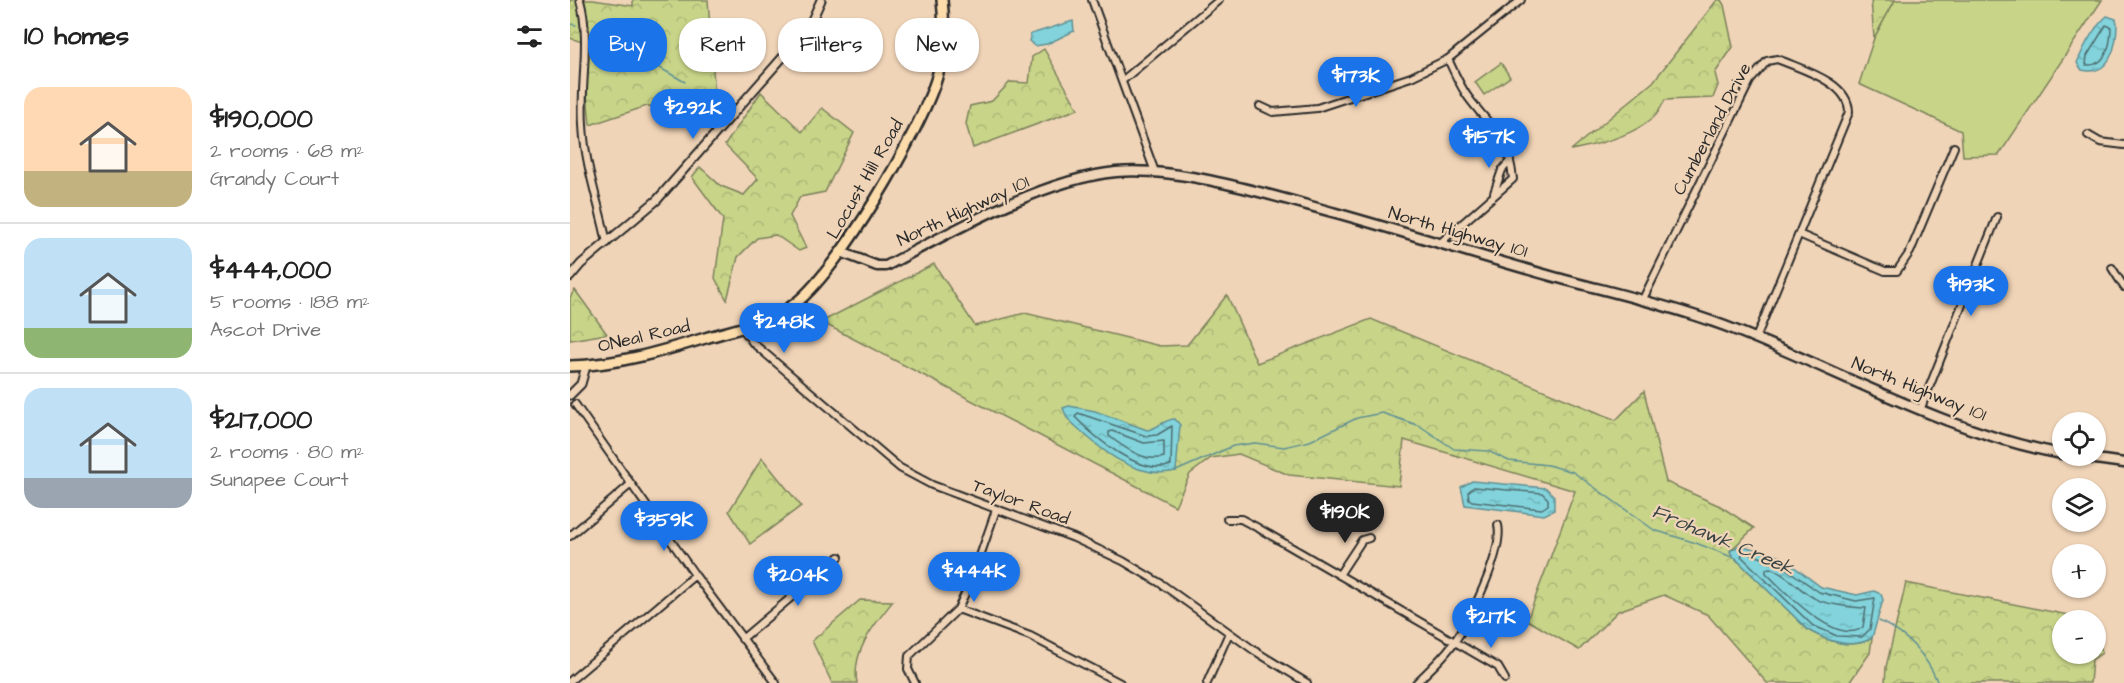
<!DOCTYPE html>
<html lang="en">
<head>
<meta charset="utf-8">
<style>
	:root { --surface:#fff; --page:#f2f2f2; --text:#222; --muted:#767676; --line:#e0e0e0; --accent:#1a73e8 }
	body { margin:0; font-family:"Architects Daughter",sans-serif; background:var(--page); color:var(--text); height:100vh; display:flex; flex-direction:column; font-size:22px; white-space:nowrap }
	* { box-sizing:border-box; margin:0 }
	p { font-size:20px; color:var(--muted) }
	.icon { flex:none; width:33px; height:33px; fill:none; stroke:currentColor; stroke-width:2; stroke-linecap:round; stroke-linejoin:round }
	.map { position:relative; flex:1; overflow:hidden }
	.drawer { display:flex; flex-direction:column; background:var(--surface); width:570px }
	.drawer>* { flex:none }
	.banner { position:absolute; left:18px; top:18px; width:570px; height:54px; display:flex; gap:12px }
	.buttons { position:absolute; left:1482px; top:412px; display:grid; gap:12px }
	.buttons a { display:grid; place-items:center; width:54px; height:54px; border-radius:50%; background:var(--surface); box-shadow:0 2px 4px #0004; font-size:30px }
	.price { position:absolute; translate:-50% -51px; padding:0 14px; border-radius:21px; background:var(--accent); color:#fff; font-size:20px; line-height:39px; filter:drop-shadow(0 2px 3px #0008) }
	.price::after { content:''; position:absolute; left:50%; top:36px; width:18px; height:14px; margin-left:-9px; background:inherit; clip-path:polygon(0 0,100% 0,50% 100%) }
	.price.on { background:#222; color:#fff }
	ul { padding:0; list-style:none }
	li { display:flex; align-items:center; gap:18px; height:150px; padding:0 24px }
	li+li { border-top:2px solid var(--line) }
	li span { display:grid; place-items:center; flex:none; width:168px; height:120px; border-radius:18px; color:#555 }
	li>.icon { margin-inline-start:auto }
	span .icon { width:72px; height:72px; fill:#fffc; stroke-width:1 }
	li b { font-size:26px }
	h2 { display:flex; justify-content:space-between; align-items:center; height:72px; padding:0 24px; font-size:26px }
	.chip { padding:0 21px; border-radius:24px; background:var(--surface); box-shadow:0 2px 4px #0004; font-size:21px; line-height:54px }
	.chip.on { background:var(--accent); color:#fff }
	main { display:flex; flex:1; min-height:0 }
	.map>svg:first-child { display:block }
	.grass { fill:#c8d488; stroke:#7a805a; stroke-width:1.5 }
	.forest { fill:url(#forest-crowns); stroke:#7a805a; stroke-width:1.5 }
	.water { fill:url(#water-ripples); stroke:#5f9095; stroke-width:1.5 }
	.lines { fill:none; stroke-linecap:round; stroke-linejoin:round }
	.shore { stroke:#4e6e71; stroke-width:1.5 }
	.stream { stroke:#5f9095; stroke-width:1.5 }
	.minor-casing { stroke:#2b2b2b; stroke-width:10 }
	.tertiary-casing { stroke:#2b2b2b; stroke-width:11 }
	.secondary-casing { stroke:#2b2b2b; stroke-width:13 }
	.primary-casing { stroke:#2b2b2b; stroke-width:14 }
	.minor { stroke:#f0d4b7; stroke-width:6 }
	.tertiary { stroke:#f0d4b7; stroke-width:7 }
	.secondary { stroke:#f0d4b7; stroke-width:8 }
	.primary { stroke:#fddcac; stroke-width:9 }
	.labels { text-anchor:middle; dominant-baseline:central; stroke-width:4.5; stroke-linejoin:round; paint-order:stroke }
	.street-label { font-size:18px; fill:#2b2b2b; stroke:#f0d4b7 }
	.water-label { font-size:20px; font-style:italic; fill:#384445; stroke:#f0d4b7 }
</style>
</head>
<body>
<main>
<section class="drawer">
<h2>10 homes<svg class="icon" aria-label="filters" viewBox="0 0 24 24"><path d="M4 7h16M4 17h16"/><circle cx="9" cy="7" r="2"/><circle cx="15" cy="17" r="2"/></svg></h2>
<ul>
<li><span style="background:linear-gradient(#ffd9b3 70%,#c2b280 0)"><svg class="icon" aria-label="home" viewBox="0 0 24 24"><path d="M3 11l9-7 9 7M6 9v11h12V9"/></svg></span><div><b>$190,000</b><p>2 rooms · 68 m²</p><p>Grandy Court</p></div></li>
<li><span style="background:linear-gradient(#bfe0f5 75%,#8fb573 0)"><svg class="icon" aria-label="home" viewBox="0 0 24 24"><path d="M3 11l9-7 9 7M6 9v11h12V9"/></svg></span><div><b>$444,000</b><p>5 rooms · 188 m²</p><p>Ascot Drive</p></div></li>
<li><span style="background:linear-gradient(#bfe0f5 75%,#9aa5b1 0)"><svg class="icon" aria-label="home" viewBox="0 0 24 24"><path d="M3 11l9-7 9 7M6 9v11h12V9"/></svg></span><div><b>$217,000</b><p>2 rooms · 80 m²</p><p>Sunapee Court</p></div></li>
</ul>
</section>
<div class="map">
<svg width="1554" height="683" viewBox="0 0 1554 683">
	<defs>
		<pattern id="forest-crowns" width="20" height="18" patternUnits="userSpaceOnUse" patternTransform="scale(1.5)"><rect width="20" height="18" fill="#c8d488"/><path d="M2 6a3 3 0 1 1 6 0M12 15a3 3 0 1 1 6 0" fill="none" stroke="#acb676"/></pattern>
		<pattern id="water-ripples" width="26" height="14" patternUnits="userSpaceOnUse" patternTransform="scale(1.5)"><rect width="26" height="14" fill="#82d3db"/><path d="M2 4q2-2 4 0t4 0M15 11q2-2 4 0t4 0" fill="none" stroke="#70b5bc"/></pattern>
	</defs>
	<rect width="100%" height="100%" fill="#f0d4b7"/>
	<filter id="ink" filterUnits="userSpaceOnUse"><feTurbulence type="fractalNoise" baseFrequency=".0167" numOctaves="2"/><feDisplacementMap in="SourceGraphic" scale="12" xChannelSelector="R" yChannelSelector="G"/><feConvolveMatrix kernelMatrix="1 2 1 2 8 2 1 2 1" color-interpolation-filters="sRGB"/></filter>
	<g filter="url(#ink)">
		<path class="grass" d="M1325,0H1532L1429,155L1393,156L1391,131L1289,84L1304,38Z
			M931,63L940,77L914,95L905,82Z"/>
		<path class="forest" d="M0,0H23L63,6V0H138L146,111L77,106L20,125L12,42L0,38Z
			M1147,0H1151L1154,5L1163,47L1145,73L1148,85L1143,98L1095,100C1092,105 1089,112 1085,116C1065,135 1027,145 1001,150L1083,82Z
			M1301,0H1325L1304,38Z
			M474,49L508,109L403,148L396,124L400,106L422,101L440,82L459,83L462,57Z
			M191,92L232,132L252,108L284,133L255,192L230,197L220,216L236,248L229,251L206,235L187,238L168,257L157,300L145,278L153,219L122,177L130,167L151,186L174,195L188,179L155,145Z
			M364,264L405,326L455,313L590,346L617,345L657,295L687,363L801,319L1046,420L1074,391L1096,482L1150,506L1184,528L1160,551L1162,555L1238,630C1257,641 1282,650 1302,638L1300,653L1279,683H1197L1138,615L1094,595L1048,611L1009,650L957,620L1005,491L834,440L829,486L719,475L669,454L641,458L620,474L605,506L251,322Z
			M5,290L37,334L0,340V297Z
			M192,458L231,506L180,544L159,511Z
			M1336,583L1524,620L1492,621V654H1526V625L1532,653L1522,660L1520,683H1315L1316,667Z
			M290,600L323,601C305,624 281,651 287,683H262L242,641Z"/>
		<path class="water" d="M1537,16L1546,19L1547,23C1547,44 1541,77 1512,70L1507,63C1514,46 1523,28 1537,16Z
			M503,21L504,31L477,44L465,46L459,41L461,34Z
			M499,406L525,411L577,430C588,429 594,419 605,419L610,425L606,471C563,481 525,445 497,418L493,408Z
			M902,481L976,488L984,496V510L974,515L895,505L891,487Z
			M1170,545L1211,557L1251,587L1287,595L1304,591L1311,594L1313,600L1302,638C1282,650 1257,641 1238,630L1162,555L1160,551Z"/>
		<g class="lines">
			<path class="shore" d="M1536,25L1541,27C1541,43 1537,67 1516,65L1517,56Z
				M508,413L576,436L587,435L602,426L601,465C571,477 524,437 505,417Z
				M542,431L574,443L594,441V457C575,463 553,447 539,436V432Z
				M904,487L972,493L978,499V505L972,509L902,501L899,499L898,492Z
				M1174,552L1208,563L1249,592L1286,601L1305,598L1300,629L1292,637L1267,636L1242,625L1171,556Z
				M1200,568C1217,574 1228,589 1244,598C1253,604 1285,608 1296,608L1293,627C1267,648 1213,590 1196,573V569Z"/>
			<path class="stream" d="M0,24L6,25
				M20,38L63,53L115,82
				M606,471L663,446L685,443L714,447L740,441L787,418L812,413L850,426L884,449L918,451L939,461L978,465L1003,472L1084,530L1126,543L1167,559
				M1309,621C1337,634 1356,654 1368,683"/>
			<defs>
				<path id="minor" d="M10,0C21,39 10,85 13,125C15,167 29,203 37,243
					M522,0L585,172
					M553,80L649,0
					M690,106L703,112L747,108L841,77L878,59L951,0
					M1518,135L1530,142L1554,145
					M924,193L932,170L940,161
					M1231,235L1315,271H1327L1340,252L1384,147
					M869,244L943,179C938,134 922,130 898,97C890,86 884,72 878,59
					M1542,268L1554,287
					M1072,301L1180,81L1197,61L1207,59L1215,62C1237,71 1279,84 1279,112L1186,338
					M173,329L183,343L330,468L362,485L504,538L553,561L590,583L685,651L737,683
					M5,404L125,575L206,683
					M1351,408L1427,217
					M657,519H671L688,528L928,667L935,679
					M0,536L61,484
					M769,575L792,540L799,538
					M388,609L460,636L550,683
					M172,639L269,557
					M0,681L125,575
					M345,683L338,669L339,656L388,609L403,576L426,510
					M637,683L659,633
					M846,683C858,671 872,659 882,645C899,623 934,551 928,525"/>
				<path id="tertiary" d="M0,277L11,264L87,200L227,41L242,20L251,0
					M0,395L11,384L16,366"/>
				<path id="secondary" d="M271,252L307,266H316C381,232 473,179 546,172C609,166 703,196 766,213C838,233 909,256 981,276C1039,292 1099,305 1155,326C1265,368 1377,433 1492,454
					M1504,456L1554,463"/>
				<path id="primary" d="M0,366C49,365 96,350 142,336C170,328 198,323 222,306C267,275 351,130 367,77C374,52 375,26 372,0"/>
			</defs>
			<use href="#minor" class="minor-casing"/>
			<use href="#tertiary" class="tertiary-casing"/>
			<use href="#secondary" class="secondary-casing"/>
			<use href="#primary" class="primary-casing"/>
			<use href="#minor" class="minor"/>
			<use href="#tertiary" class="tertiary"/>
			<use href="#secondary" class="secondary"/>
			<use href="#primary" class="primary"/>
		</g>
	</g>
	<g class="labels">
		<g class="street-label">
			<text transform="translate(1142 129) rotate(-62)">Cumberland Drive</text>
			<text transform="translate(295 179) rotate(-60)">Locust Hill Road</text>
			<text transform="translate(393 211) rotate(-25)">North Highway 101</text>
			<text transform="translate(888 232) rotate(16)">North Highway 101</text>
			<text transform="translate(74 336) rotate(-13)">ONeal Road</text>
			<text transform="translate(1349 389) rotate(22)">North Highway 101</text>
			<text transform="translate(451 502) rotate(20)">Taylor Road</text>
		</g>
		<g class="water-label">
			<text transform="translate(1153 540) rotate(23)">Frohawk Creek</text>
		</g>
	</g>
</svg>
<div class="buttons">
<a><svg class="icon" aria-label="locate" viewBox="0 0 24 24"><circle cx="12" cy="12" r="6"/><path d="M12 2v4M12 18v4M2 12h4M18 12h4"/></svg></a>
<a><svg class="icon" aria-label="layers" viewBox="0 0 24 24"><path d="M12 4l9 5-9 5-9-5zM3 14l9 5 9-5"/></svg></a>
<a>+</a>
<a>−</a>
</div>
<b class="price" style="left:786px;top:108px">$173K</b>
<b class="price" style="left:123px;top:140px">$292K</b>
<b class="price" style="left:919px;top:169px">$157K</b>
<b class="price" style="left:1401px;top:317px">$193K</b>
<b class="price" style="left:214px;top:354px">$248K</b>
<b class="price on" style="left:775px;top:544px">$190K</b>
<b class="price" style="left:94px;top:552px">$359K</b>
<b class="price" style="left:404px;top:603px">$444K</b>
<b class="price" style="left:228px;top:607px">$204K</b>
<b class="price" style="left:921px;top:649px">$217K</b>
<div class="banner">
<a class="chip on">Buy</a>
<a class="chip">Rent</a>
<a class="chip">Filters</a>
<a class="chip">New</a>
</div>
</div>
</main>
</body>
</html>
